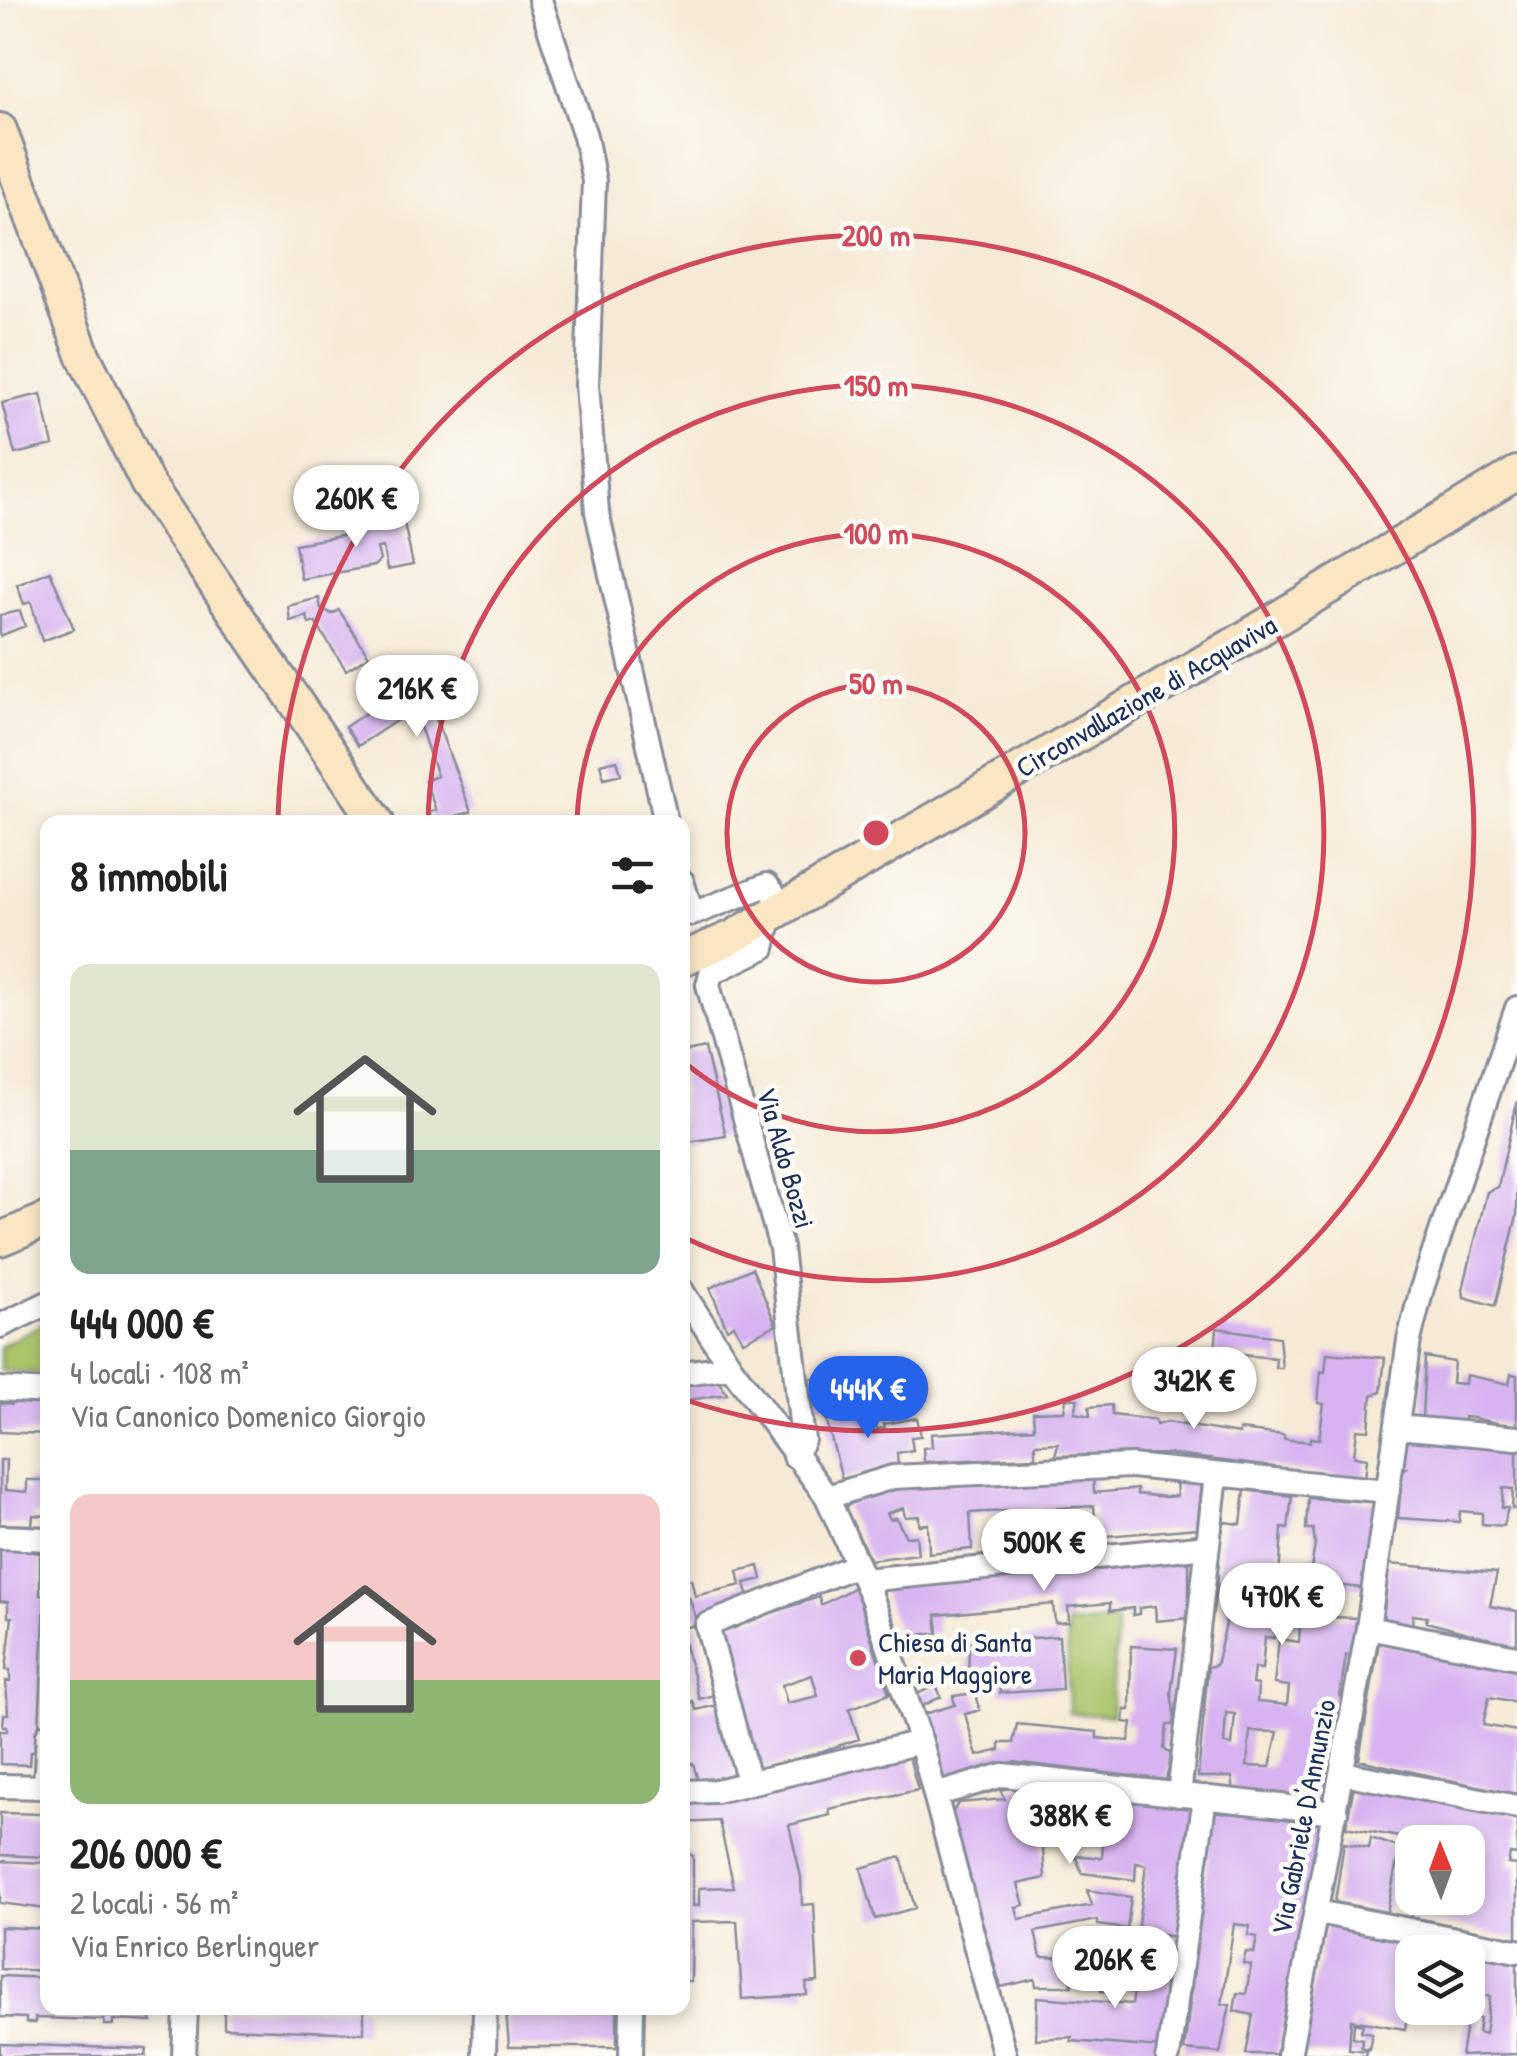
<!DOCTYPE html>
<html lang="it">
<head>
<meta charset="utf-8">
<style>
	:root { --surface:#fff; --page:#f6f6f6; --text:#222; --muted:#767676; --accent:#2563eb }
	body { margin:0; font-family:"Patrick Hand",sans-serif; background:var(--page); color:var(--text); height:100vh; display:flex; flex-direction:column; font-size:38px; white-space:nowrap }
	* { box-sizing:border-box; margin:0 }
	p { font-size:32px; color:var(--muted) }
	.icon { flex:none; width:55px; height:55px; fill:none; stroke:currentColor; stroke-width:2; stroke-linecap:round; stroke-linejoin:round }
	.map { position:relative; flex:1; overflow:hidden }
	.drawer { position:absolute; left:40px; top:815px; width:650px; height:1200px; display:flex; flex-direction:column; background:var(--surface); border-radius:20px; box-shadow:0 5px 15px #0003 }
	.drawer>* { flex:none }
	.needle { width:65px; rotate:359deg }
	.fabs { position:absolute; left:1395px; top:1825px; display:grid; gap:20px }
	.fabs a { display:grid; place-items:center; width:90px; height:90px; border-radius:20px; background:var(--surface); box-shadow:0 5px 15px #0003; font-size:50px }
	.price { position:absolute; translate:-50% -85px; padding:0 22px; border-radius:35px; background:#fff; color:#222; font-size:32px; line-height:65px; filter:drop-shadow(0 2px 5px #0008) }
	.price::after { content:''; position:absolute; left:50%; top:60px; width:30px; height:22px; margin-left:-15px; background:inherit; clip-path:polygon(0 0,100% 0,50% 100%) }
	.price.selected { background:var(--accent); color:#fff }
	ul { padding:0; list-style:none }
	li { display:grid; align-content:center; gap:20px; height:530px; padding:0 30px }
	li span { display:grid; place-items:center; height:310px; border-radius:20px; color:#555 }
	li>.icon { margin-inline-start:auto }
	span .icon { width:180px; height:180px; fill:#fffc; stroke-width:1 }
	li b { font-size:42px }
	h2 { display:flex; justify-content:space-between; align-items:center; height:120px; padding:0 30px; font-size:42px }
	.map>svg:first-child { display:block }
	.green { fill:#abc56b; stroke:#637a64; stroke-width:2.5 }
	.building { fill:#d7b3f1; fill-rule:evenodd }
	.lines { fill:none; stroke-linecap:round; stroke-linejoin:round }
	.street-casing { stroke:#888c9a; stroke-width:28 }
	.secondary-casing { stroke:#888c9a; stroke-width:38 }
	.street { stroke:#fff; stroke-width:22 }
	.secondary { stroke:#fbe6c4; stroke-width:32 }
	.ring { fill:none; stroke:#d1495b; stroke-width:5 }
	.poi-dot { fill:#d1495b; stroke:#fdfcf7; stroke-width:4 }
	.labels { text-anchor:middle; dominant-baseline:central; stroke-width:9; stroke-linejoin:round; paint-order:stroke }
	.street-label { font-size:28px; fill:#1b2f5e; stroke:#fdfcf7 }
	.poi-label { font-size:28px; fill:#1b2f5e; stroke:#fdfcf7; text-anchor:start }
	.centre { fill:#d1495b; stroke:#fdfcf7; stroke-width:5 }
	.ring-label { font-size:30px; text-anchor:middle; font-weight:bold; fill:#d1495b; stroke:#fdfcf7; stroke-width:9; stroke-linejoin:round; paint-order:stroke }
</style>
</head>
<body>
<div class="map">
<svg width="1517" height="2056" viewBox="0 0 1517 2056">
	<rect width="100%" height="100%" fill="#fdfcf7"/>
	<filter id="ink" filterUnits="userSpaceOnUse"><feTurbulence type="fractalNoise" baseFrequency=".01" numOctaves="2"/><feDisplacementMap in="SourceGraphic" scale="20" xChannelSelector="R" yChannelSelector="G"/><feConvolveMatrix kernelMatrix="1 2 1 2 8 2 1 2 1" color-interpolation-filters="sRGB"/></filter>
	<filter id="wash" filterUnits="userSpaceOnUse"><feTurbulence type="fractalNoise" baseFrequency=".0048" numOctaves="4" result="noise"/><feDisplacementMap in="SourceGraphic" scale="40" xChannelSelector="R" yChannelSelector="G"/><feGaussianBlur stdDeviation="2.25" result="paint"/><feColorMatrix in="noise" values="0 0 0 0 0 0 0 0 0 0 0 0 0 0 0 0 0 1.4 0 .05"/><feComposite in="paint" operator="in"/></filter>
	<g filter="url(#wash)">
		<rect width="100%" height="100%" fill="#f6ead6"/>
		<path class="green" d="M47,1321V1374L0,1370V1347Z
			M1117,1620L1111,1716L1069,1713L1067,1625Z"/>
		<g id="blocks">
			<path class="building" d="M41,394L53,445L15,454L2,403Z
				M403,518L413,565L387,570L383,547L377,548L380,560L374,566L301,579L295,544L358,533L357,528Z
				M50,571L74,629L42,641L31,602L24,604L17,585Z
				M319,598L321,609L333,614L339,610L369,656L346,670L315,622L309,624L307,616L290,621L288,606Z
				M20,611L25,626L0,636V615Z
				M404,665L431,706L471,812L432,822L429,812L436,810L425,781L437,776L414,709L358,746L345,727L388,698L381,687Z
				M386,670L387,682L365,685L364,671Z
				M617,760L621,774L604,778L600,764Z
				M705,1048L726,1136L682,1143V1053Z
				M1517,1101V1215L1495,1306L1464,1297L1463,1289L1487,1192L1498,1187Z
				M752,1268L776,1325L743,1341L734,1325L727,1329L710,1288Z
				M1217,1328L1279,1337L1282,1368H1275L1276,1358L1215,1353Z
				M1327,1353L1385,1358L1381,1392L1372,1395L1369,1430L1357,1429L1354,1456L1367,1458L1365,1479L1168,1454L1055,1456L1058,1443L1035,1444V1457L924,1462L923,1448L932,1447L931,1434L1034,1428L1033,1412L1064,1411L1066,1398L1078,1399L1075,1413L1090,1416L1089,1407L1111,1405L1112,1415L1155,1420L1156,1425L1167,1422L1239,1434V1430L1284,1435V1439L1310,1442V1438L1319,1439L1324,1404L1318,1403L1321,1371L1325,1372Z
				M1425,1357L1454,1362L1452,1383L1465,1384L1466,1375L1509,1384L1511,1374L1517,1375V1427L1473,1418L1464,1417L1463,1422L1422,1419Z
				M843,1375L846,1399L813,1405L809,1379Z
				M716,1376L727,1394L682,1401V1381Z
				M12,1400L48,1401V1434L0,1432V1403L12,1404Z
				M868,1406L877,1429L885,1428L884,1424L917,1418L921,1436L911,1437L913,1450L897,1453L898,1465L842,1479L825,1415Z
				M1405,1438L1517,1448V1509H1512L1513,1489L1503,1488L1502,1508H1508L1503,1526L1482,1524V1513L1460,1511L1459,1522L1398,1518L1402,1471L1406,1468H1402Z
				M0,1460H6L5,1490L27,1492V1480H48V1516L33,1515L32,1525L0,1524Z
				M1093,1474L1094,1493L1137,1489V1494L1166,1497L1177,1496L1176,1481L1202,1485L1197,1528L1096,1537L1094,1506L970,1513L972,1549L929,1553L928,1524L919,1525V1516L905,1517L903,1508L887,1513L890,1519L896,1518L906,1537L916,1536L918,1554L870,1560L845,1507L876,1491L918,1484Z
				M1245,1490L1292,1496L1288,1529L1282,1528L1279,1579L1309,1582L1315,1544L1313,1529H1306L1308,1498L1376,1502L1364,1588L1334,1585L1330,1617L1358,1618L1352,1655H1346L1340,1696L1345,1697L1327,1766L1326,1772H1332L1326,1801L1234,1791L1232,1777H1198L1208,1667L1216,1665L1226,1624L1223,1597H1217L1219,1548L1224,1522L1241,1524ZM1275,1625H1300L1299,1642L1279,1639L1274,1684L1289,1686L1287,1705L1257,1702L1258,1685L1252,1684L1254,1668L1262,1669L1265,1637L1274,1638ZM1226,1713L1235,1714L1232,1745L1224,1744ZM1250,1731L1278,1732L1270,1767L1247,1766Z
				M0,1547L40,1553V1595H45L38,1752H30L29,1765L0,1764V1731H7V1726H3L4,1714H8L6,1681L10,1682V1670H6L12,1617H8V1602L0,1601Z
				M1175,1561L1189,1563V1618L1156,1621L1155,1606L1139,1608V1614L1133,1615V1608L1110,1611V1603L1068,1607L1069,1622L1055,1623L1053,1604L936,1615L938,1633L900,1636L883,1592L886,1588L1050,1568L1051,1575Z
				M1389,1564L1497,1573L1490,1606L1517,1611V1646L1426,1622L1427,1617L1413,1615L1412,1624L1383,1619Z
				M759,1566L762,1579L745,1583L750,1601L696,1618L689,1597L682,1598V1582L691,1579L695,1596L741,1585L738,1571Z
				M855,1587L889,1694L849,1709L859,1739L758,1772L720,1631L747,1613L750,1620L819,1597L821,1605ZM812,1675L818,1696L787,1703L782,1685Z
				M696,1625L714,1695L699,1699L682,1633V1628Z
				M1059,1636L1062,1689L1000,1693L999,1679L968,1681L969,1643Z
				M1379,1642L1517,1670V1702L1489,1697L1483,1725L1517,1731V1795L1359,1760Z
				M1131,1646L1177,1649L1171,1693L1175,1719L1173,1725H1167L1164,1749L1172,1755L1166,1780L1013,1762L941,1784L924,1714L955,1705L953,1696L976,1693L980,1710L965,1714L977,1756L1000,1750V1743H1013L1017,1724L1097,1732V1738L1129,1741L1132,1723L1124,1722L1125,1710H1130Z
				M936,1685L941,1697L920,1707L915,1695Z
				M693,1701L696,1710L717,1705L736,1776L699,1785L693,1763L682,1766V1704Z
				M907,1750L918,1790L829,1809L830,1815L789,1825L801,1877L802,1905L814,1904L818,1982L806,1983L807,1995L742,1999L737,1921L692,1922L691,1981H682V1850L693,1856V1906H699V1888L734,1887L719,1821L682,1823V1798Z
				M1028,1784L1197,1805L1178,1937L1137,1932L1146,1865L1136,1863L1135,1880L1082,1873L1075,1855L1102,1858L1103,1844L1042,1834L1045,1878L1018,1884L1024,1905L1016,1907L1019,1919L1092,1905L1087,1890L1131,1897L1127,1929L1098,1925L1097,1920L1035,1932L1041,1957L1070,1958L1072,1986H1036L1035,1979L1001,1987L951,1815L958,1803L1005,1799L1000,1790Z
				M1354,1785L1517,1813V1855L1510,1854L1508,1864L1517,1865V1939L1411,1917L1415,1898L1472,1895L1476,1879L1468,1877V1842H1412L1408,1862L1397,1861L1387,1912L1335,1902L1344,1843L1369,1848L1371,1838L1397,1847L1399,1837L1346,1827Z
				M1214,1809L1325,1820L1277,2054H1246L1253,2015L1234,2011L1237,1993L1246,1994L1251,1965L1243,1963L1246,1952L1254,1953L1257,1937L1248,1935L1250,1926L1234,1924L1222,2004L1230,2005L1220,2053L1184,2050Z
				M0,1813L48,1814V1857L0,1855Z
				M901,1857L915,1908L875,1919L861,1868Z
				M0,1861L48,1863L46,1909L0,1903Z
				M1327,1922L1367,1933V1929L1421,1940L1419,1952H1412V1989L1405,2029L1351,2020L1349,2049L1367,2051L1366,2056L1299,2053Z
				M0,1927L48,1929V1971L0,1969Z
				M1099,1949L1124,1952L1119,1992L1101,1991Z
				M1468,1953L1517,1963V2054L1461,2056L1467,2019L1421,2011V2008H1468ZM1475,1996H1490L1485,2034L1478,2032L1480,2018L1471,2017Z
				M1133,1954L1175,1959L1163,2048L1071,2041L1072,2037L1036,2039L1037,1997L1132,2004L1134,1991L1128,1990Z
				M0,1976L48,1978V2008H147L152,2022L113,2020V2025H104V2020L35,2018V2023H26V2018L0,2017Z
				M224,2008H364V2033L224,2028Z
				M510,2008H560V2012L617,2008V2047H509L506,2011Z
				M1354,2023L1363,2025L1361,2031L1372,2033L1369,2049L1361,2047L1362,2039L1353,2037Z
				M0,2044L147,2049L146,2056H0Z"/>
		</g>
	</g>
	<g filter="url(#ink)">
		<use href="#blocks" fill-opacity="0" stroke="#888c9a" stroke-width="2.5"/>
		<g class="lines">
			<defs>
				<path id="street" d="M540,0L585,136L594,181L587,385L597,512L666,822
					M682,881L692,914L767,885L783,905
					M771,912L763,948L711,973L708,985L781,1248L803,1440L794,1456
					M682,1291L731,1367L827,1497L872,1598L921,1742L1005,2056
					M0,1326L48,1303
					M682,1373L731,1367
					M0,1389L48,1392
					M1397,1427L1517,1438
					M827,1497L893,1477L1131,1466L1388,1491
					M0,1537L48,1539
					M864,1580L1208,1546
					M1368,1628L1517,1657
					M1343,1773L1517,1807
					M749,1783L707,1625L857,1565
					M0,1786L48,1787
					M45,1787L48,1735
					M682,1792L716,1791L921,1742
					M935,1795L1003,1775L1336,1812
					M1179,1795L1216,1475
					M1317,1912L1517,1951
					M184,2056L186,2008
					M484,2056L485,2008
					M631,2056L632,2008
					M1168,2056L1205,1797
					M1289,2056L1368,1628L1409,1340L1422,1288L1517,1008"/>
				<path id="secondary" d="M0,130L83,355L147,483L377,822
					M682,959L733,937L1245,638L1517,473
					M0,1239L48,1219"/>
			</defs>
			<use href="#street" class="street-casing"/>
			<use href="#secondary" class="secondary-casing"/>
			<use href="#street" class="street"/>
			<use href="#secondary" class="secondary"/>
		</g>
	</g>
	<g class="ring">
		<circle cx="876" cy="833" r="149"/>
		<path d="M577 820A299 299 0 1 1 684 1062"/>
		<path d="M428 821A448 448 0 1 1 683 1237"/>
		<path d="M278 817A598 598 0 1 1 686 1400"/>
	</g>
	<circle class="poi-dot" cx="858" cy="1658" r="10"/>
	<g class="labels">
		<g class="street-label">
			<text transform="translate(1146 696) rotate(-30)">Circonvallazione di Acquaviva</text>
			<text transform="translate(786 1158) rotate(74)">Via Aldo Bozzi</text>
			<text transform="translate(1303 1817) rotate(-79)">Via Gabriele D'Annunzio</text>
		</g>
		<g class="poi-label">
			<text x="878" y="1642">Chiesa di Santa<tspan x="878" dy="32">Maria Maggiore</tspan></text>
		</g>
	</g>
	<circle cx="876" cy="833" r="15" class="centre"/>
	<g class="ring-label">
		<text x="876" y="246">200 m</text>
		<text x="876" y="396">150 m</text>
		<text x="876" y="544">100 m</text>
		<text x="876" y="694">50 m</text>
	</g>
</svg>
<div class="fabs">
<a><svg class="needle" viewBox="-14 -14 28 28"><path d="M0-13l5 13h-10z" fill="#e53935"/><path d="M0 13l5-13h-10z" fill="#767676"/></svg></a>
<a><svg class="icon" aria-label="layers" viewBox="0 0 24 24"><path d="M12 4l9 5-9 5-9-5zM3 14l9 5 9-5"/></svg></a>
</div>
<b class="price" style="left:356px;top:550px">260K €</b>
<b class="price" style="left:417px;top:740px">216K €</b>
<b class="price" style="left:1194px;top:1432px">342K €</b>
<b class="price selected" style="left:868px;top:1441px">444K €</b>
<b class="price" style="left:1044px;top:1594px">500K €</b>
<b class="price" style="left:1282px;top:1648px">470K €</b>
<b class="price" style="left:1070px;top:1867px">388K €</b>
<b class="price" style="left:1115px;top:2011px">206K €</b>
<section class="drawer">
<h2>8 immobili<svg class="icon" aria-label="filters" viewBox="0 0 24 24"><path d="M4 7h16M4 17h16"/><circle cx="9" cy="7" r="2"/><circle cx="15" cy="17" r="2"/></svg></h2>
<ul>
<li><span style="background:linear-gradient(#dfe7d0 60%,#7fa58c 0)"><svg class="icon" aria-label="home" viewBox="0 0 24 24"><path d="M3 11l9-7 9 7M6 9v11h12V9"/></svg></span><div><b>444 000 €</b><p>4 locali · 108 m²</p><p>Via Canonico Domenico Giorgio</p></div></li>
<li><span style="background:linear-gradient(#f6c9c9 60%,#8fb573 0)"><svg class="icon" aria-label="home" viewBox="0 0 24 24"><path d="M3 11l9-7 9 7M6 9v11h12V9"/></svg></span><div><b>206 000 €</b><p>2 locali · 56 m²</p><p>Via Enrico Berlinguer</p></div></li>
</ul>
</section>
</div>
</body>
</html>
